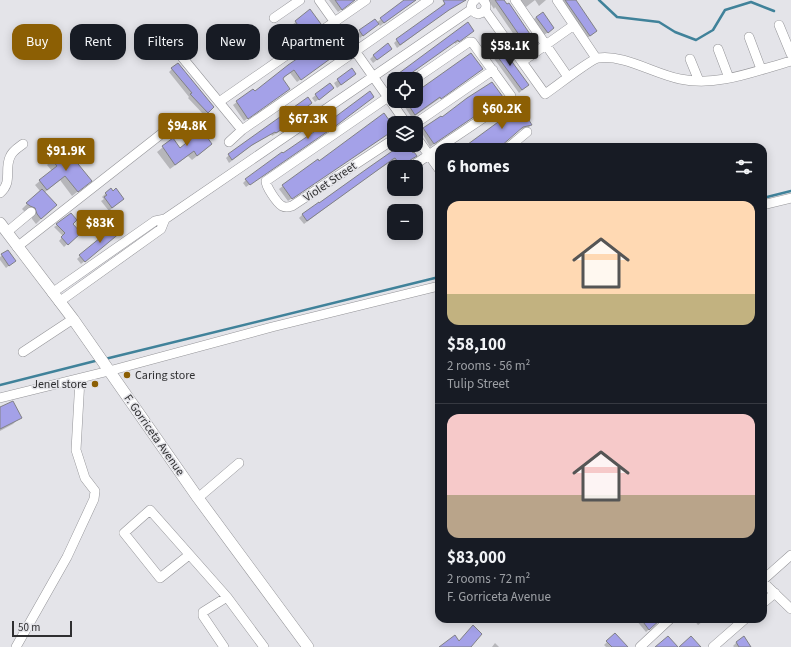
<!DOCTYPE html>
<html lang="en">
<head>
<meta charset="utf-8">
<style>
	:root { --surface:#171b24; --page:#20242c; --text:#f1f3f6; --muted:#9ea1a6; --line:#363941; --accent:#8c5f04 }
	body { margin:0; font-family:"Source Sans 3",sans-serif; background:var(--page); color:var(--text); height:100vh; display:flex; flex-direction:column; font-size:15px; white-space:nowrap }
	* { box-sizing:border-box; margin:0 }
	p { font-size:13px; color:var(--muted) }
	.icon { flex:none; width:22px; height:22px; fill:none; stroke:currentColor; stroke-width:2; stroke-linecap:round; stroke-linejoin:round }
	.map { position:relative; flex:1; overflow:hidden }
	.panel { position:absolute; left:435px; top:143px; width:332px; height:480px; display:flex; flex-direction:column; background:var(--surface); border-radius:12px; box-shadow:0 2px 10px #0003 }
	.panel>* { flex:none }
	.top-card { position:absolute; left:12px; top:24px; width:363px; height:36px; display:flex; gap:8px }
	.tools { position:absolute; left:387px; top:72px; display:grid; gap:8px }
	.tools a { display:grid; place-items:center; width:36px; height:36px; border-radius:8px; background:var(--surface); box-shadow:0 2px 10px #0003; font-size:20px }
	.scale { position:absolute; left:12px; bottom:10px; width:60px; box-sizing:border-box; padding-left:4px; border:2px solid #2f2f31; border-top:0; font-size:11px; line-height:14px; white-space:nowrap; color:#2f2f31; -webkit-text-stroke:3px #e4e4e9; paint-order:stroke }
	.price { position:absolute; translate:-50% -34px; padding:0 9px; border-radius:4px; background:var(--accent); color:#fff; font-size:13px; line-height:26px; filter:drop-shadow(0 1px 2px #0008) }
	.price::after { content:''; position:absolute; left:50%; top:24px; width:12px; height:9px; margin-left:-6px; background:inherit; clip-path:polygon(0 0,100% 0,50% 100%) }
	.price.selected { background:#222; color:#fff }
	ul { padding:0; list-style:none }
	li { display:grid; align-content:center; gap:8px; height:212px; padding:0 12px }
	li+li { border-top:1px solid var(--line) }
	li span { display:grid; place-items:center; height:124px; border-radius:12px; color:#555 }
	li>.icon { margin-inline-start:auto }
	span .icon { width:72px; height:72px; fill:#fffc; stroke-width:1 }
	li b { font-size:17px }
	h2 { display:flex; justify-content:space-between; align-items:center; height:48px; padding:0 12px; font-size:17px }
	.pill { padding:0 14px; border-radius:12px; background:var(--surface); box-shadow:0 2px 10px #0003; font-size:14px; line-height:36px }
	.pill.selected { background:var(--accent); color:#fff }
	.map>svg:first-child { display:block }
	.shadow { fill:#0003 }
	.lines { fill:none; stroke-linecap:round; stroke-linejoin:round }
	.stream { stroke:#40829a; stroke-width:2.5 }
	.building { fill:#a4a1e8; stroke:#818186 }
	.minor-casing { stroke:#949498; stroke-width:10 }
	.major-casing { stroke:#949498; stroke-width:12 }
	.minor { stroke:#fff; stroke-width:9 }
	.major { stroke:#fff; stroke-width:11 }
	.poi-dot { fill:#8c5f04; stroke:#e4e4e9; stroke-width:1.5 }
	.labels { text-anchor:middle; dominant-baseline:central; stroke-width:3; stroke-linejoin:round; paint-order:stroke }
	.street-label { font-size:12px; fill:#2f2f31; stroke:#e4e4e9 }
	.poi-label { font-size:12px; fill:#2f2f31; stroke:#e4e4e9; text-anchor:start }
</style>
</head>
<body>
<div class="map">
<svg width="791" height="647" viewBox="0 0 791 647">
	<rect width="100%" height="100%" fill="#e4e4e9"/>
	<path class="shadow" d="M329,0H355L338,12Z
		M406,0H416L380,26L378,23L360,38L357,34L360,31L376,23Z
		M448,0H465L444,13L397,48L394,43L397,40L442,8L441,6Z
		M488,0H503L529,43L523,48L495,7L494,9Z
		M520,0H546L539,6L535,0L526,7Z
		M563,0H575L593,34L586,39L561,2Z
		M310,11L316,27L301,37L292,25Z
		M536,17L550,31L544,35L533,20Z
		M468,24L470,34L455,44L454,42L403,79H394V85L392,87L389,83L392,79Z
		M499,45L528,85L519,93L490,53Z
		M391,49L373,63L370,59L373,56Z
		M336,54L297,82L290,73L282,79L289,89L244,121L233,105L253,90L255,93L289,66Z
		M172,69L213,107L204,115L188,98L189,97L169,72Z
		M482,69L412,118L403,104L406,101H416V94Z
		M352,70V77L337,88L334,83Z
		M330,84V91L315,102L312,98Z
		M502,97L430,147L421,131L424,128Z
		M308,98L291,118L293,121L290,125L272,136L271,134L248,148L229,163L226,158L229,155Z
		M520,108L531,125L528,128L519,130L498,147H465Z
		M394,129L391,132L288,201L279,189L317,160L319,162Z
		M173,139L180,149H206L192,160L188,156L170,169L157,152Z
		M311,141L246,187L243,183L246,180Z
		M403,145H405L416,156L405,164L403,167H396L392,161L364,179L304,224L299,218L303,214Z
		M52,160L86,185L72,196L60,180L44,193L50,210L36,224L32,219L30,213L24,211L22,209L40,191L35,185L52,171L47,165Z
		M106,193L119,202L109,211L101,201L104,199L102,197Z
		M71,224L79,233L64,247L59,241L63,236L54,227L57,225Z
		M117,235L81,264L77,259L80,256Z
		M7,251L11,264L6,268L0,260V257Z
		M0,408L20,417L13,424L0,431Z
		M636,619H658L657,622L646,632L636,620Z
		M693,619H706L698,625Z
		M744,638L749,647H734L733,646L736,643Z
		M607,642L626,647H606L604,645Z
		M495,643L499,647H492Z"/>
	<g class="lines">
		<path class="stream" d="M599,0L617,17L659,22L675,32L696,40L713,30L725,10L751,2L774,11
			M763,198L791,191
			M105,359L439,277
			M0,385L99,360"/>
	</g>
	<path class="building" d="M335,0H355L342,10Z
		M404,0H416L384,23L380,18Z
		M443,0H466L449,10L400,45L396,39L445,4Z
		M495,0H504L507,4L509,3L534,40L526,45Z
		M565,0H576L597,31L590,36Z
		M310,9L321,24L305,35L295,21Z
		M543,12L554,28L548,33L536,17Z
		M375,19L379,24L363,36L359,30Z
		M468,22L474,31L459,42L458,40L403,79H391Z
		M330,36L341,51L301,80L294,70L284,77L283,79L290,89L248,119L236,101L253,89L255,91L288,65Z
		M388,43L392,49L377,60L373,55Z
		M499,44L529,85L522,90L492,49Z
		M471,53L483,69L441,99L440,97L415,115L406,101H416V92Z
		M178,63L214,107L208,113L190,94L192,93L171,68Z
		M352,68L356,74L341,85L337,79Z
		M492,82L503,97L434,144L423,128L441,116L442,117L467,98Z
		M330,83L334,88L319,100L315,94Z
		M370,91L374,97L337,125L250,185L245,179L282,152L283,153L327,123Z
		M308,97L312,103L292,118L294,121L276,133L275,132L252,145L232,160L228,154Z
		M520,106L532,125L523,127L500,147H464Z
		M384,113L394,127V130L292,199L282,185L318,159L319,161Z
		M202,130L212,144L197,156L194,151L175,165L162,146L173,138L180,148Z
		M401,145H407L413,153L414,152L417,156L407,162L405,167H402L395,158L393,159L307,221L302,214L319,202V203L368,168Z
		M65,148L92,181L78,192L65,176L47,190L39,180L57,166L51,159Z
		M111,188L113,191L116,188L124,199L112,208L104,197L107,195L105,193Z
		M42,189L57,205L41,219L37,214L35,208L30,206L26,203Z
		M71,213L77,220L73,224L81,233L68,245L61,237L65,233L56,224Z
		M116,225L121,232L85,262L79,255Z
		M8,250L16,261L9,266L1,254Z
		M13,401L22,418L0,429V407Z
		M641,619H661L649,630Z
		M473,625L482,634L471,647H439L455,635L459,641Z
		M615,633L628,647H612L606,641Z
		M668,636L678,647H655Z
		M691,636L701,647H679Z
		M744,636L751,647H739L736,642Z"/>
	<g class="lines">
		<defs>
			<path id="minor" d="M319,0L406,123
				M475,0C469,5 471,12 478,14L483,12C487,8 487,4 483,0
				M515,0L568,77
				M557,0L596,58
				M485,10L545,94C554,88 591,59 598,58C624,54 654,74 680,79C718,87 755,71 791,61
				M274,18L300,0
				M779,25L791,54
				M749,37L761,69
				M718,49L729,78
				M177,51L242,130L429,0
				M690,59L699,81
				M523,61L574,25
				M415,79L469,42H472L511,96L510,100L440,147
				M394,93L266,181C266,187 277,203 282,206C286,208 289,207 292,206L394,139
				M219,102L366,0
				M416,123L493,70
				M416,137L439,169
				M229,142L242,130
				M509,147L527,132
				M411,167L439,148
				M0,193C13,182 4,170 10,157C12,151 19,147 23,144
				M763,205L791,198
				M7,232L31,212
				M17,247L165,131
				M52,293L155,221L165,219L472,9
				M59,302L161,229L165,219
				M23,352L73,319
				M0,398L109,371L272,327L439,286
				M198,498L239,463
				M189,555L160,578L124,533L150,510L227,597L264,647
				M763,580L791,555
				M763,582L791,609
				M763,603L775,593
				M16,647L67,557L94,499L95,491L85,478L76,450L80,379
				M224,647L203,616V612L227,597
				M640,647L670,619
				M713,647L745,619"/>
			<path id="major" d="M0,223L73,319L198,498L308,647"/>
		</defs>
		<use href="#minor" class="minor-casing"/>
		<use href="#major" class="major-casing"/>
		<use href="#minor" class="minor"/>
		<use href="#major" class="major"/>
	</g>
	<g class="poi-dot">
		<circle cx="127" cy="375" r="4"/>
		<circle cx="95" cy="384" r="4"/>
	</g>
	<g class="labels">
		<g class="street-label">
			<text transform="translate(330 182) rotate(-34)">Violet Street</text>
			<text transform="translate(154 435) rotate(55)">F. Gorriceta Avenue</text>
		</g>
		<g class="poi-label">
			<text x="135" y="375">Caring store</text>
			<text x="87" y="384" text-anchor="end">Jenel store</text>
		</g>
	</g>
</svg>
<div class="tools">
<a><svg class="icon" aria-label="locate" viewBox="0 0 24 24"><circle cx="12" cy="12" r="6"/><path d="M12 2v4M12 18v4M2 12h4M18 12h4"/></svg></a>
<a><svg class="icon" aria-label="layers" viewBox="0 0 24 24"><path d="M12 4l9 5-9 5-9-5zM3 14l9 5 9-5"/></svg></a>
<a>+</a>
<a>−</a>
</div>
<div class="scale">50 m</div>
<b class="price selected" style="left:510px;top:67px">$58.1K</b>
<b class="price" style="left:502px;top:130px">$60.2K</b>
<b class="price" style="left:308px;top:140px">$67.3K</b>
<b class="price" style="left:187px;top:147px">$94.8K</b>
<b class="price" style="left:66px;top:172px">$91.9K</b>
<b class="price" style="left:100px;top:244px">$83K</b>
<div class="top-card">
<a class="pill selected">Buy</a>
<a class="pill">Rent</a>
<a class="pill">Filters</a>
<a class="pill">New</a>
<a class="pill">Apartment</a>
</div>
<section class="panel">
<h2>6 homes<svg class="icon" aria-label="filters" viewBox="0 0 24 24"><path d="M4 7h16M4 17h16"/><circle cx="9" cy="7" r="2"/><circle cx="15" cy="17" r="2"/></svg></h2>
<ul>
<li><span style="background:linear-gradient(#ffd9b3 75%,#c2b280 0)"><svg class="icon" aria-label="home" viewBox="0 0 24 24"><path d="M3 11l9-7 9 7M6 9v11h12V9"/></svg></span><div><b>$58,100</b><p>2 rooms · 56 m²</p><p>Tulip Street</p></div></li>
<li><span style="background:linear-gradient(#f6c9c9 65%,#b9a48a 0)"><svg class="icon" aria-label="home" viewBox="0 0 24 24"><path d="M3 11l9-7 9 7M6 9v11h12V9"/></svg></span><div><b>$83,000</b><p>2 rooms · 72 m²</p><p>F. Gorriceta Avenue</p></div></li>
</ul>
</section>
</div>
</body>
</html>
